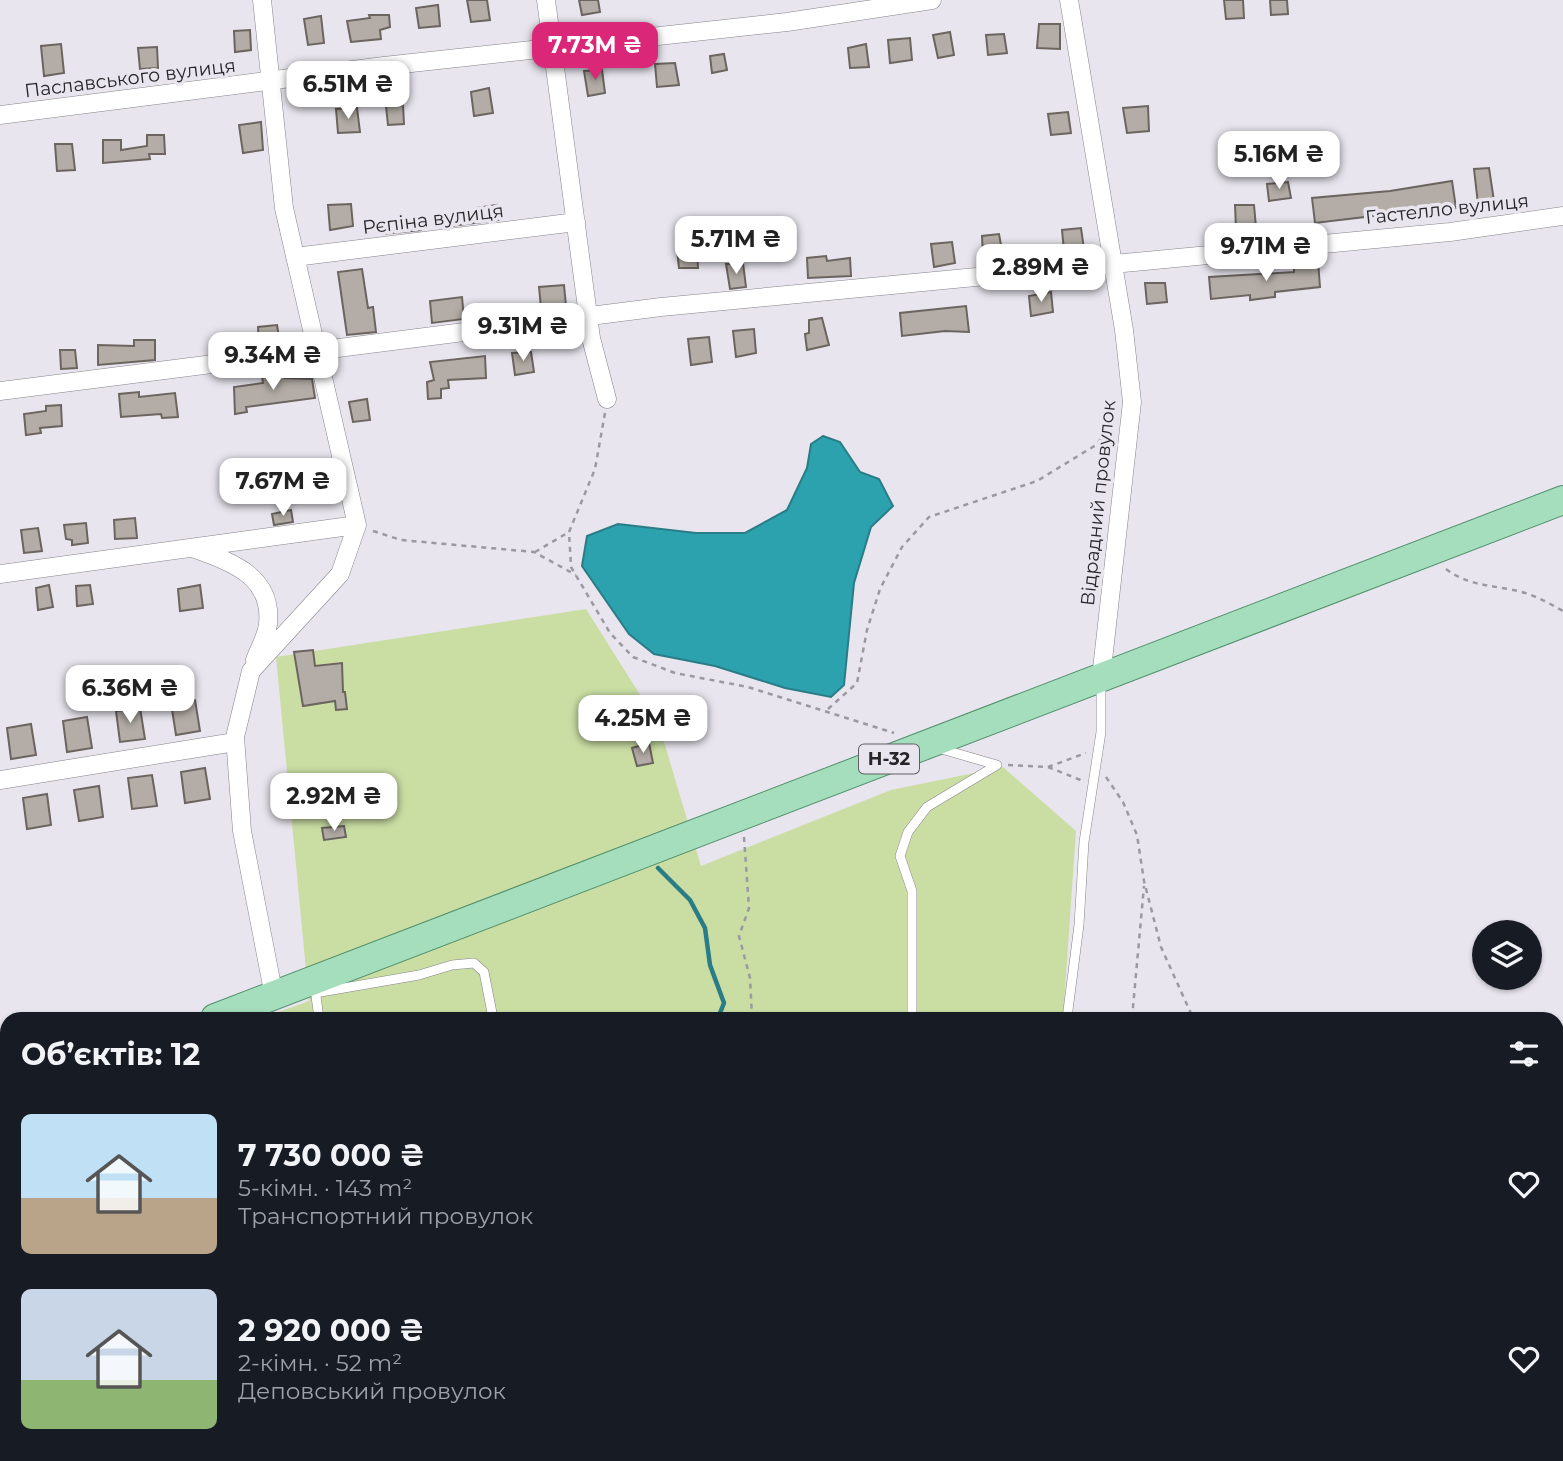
<!DOCTYPE html>
<html lang="uk">
<head>
<meta charset="utf-8">
<style>
	:root { --surface:#171b24; --page:#20242c; --text:#f1f3f6; --muted:#9ea1a6; --accent:#db2777 }
	body { margin:0; font-family:Montserrat,sans-serif; background:var(--page); color:var(--text); height:100vh; display:flex; flex-direction:column; font-size:26px; white-space:nowrap }
	* { box-sizing:border-box; margin:0 }
	p { font-size:23px; color:var(--muted) }
	.icon { flex:none; width:38px; height:38px; fill:none; stroke:currentColor; stroke-width:2; stroke-linecap:round; stroke-linejoin:round }
	.map { position:relative; flex:1; overflow:hidden }
	.details { position:absolute; left:0px; top:1012px; width:1564px; height:450px; display:flex; flex-direction:column; background:var(--surface); border-radius:21px 21px 0 0; box-shadow:0 2px 5px #0004 }
	.details>* { flex:none }
	.buttons { position:absolute; left:1472px; top:920px; display:grid; gap:14px }
	.buttons a { display:grid; place-items:center; width:70px; height:70px; border-radius:50%; background:var(--surface); box-shadow:0 2px 5px #0004; font-size:35px }
	.price { position:absolute; translate:-50% -60px; padding:0 16px; border-radius:14px; background:#fff; color:#222; font-size:23px; line-height:46px; filter:drop-shadow(0 2px 4px #0008) }
	.price::after { content:''; position:absolute; left:50%; top:42px; width:21px; height:16px; margin-left:-10px; background:inherit; clip-path:polygon(0 0,100% 0,50% 100%) }
	.price.on { background:var(--accent); color:#fff }
	ul { padding:0; list-style:none }
	li { display:flex; align-items:center; gap:21px; height:175px; padding:0 21px }
	li span { display:grid; place-items:center; flex:none; width:196px; height:140px; border-radius:10px; color:#555 }
	li>.icon { margin-inline-start:auto }
	span .icon { width:84px; height:84px; fill:#fffc; stroke-width:1 }
	li b { font-size:30px }
	h2 { display:flex; justify-content:space-between; align-items:center; height:84px; padding:0 21px; font-size:30px }
	.map>svg:first-child { display:block }
	.green { fill:#cadea4 }
	.water { fill:#2ba2ae; stroke:#2a7c86; stroke-width:2 }
	.lines { fill:none; stroke-linecap:round; stroke-linejoin:round }
	.stream { stroke:#2a7c86; stroke-width:4.5 }
	.building { fill:#b4ada7; stroke:#6b645f; stroke-width:2 }
	.service-casing { stroke:#85838a; stroke-width:10 }
	.minor-casing { stroke:#85838a; stroke-width:19 }
	.primary-casing { stroke:#518f6b; stroke-width:30 }
	.path { stroke:#9b99a0; stroke-width:2.5; stroke-dasharray:5 5; stroke-linecap:butt }
	.service { stroke:#fff; stroke-width:9 }
	.minor { stroke:#fff; stroke-width:18 }
	.primary { stroke:#a4debc; stroke-width:28 }
	.labels { text-anchor:middle; dominant-baseline:central; stroke-width:7; stroke-linejoin:round; paint-order:stroke }
	.shield { fill:#e8e5ee; stroke:#605f63; stroke-width:2 }
	.shield-label { font-size:18px; font-weight:bold; fill:#262528 }
	.street-label { font-size:19px; fill:#262528; stroke:#e8e5ee }
</style>
</head>
<body>
<div class="map">
<svg width="1563" height="1461" viewBox="0 0 1563 1461">
	<rect width="100%" height="100%" fill="#e8e5ee"/>
	<path class="green" d="M586,609L659,725L701,866L891,790L1003,767L1076,831L1063,1018H262L309,1001L276,657Z
		M7,1112V1401L0,1399V1114Z
		M45,1454H1049V1461H45Z"/>
	<path class="water" d="M823,436L840,442L860,472L879,479L893,506L871,527L854,583L844,685L831,697L785,688L715,666L654,654L629,634L582,566L587,536L618,524L696,533H745L787,510L807,468L811,444Z
		M0,1399L7,1403V1454H45V1461H0Z"/>
	<g class="lines">
		<path class="stream" d="M658,868L690,900L705,928L710,965L724,1003L718,1018
			M674,1454L676,1461"/>
	</g>
	<path class="building" d="M467,0H487L490,20L471,22Z
		M579,0H598L600,12L582,15Z
		M1224,0H1243L1244,18L1226,19Z
		M1270,0H1287L1288,14L1271,15Z
		M438,5L440,26L419,28L416,8Z
		M369,15H389L390,27L380,30L381,39L351,42L347,21L370,18Z
		M321,16L324,43L308,45L304,19Z
		M1039,24H1060V49L1037,48Z
		M250,30L251,50L235,52L234,31Z
		M950,32L954,55L938,58L933,35Z
		M1004,34L1007,53L988,55L986,35Z
		M910,38L912,60L890,63L888,40Z
		M61,44L64,73L44,76L41,46Z
		M866,44L869,67L850,68L848,48Z
		M157,47L158,68L140,69L138,48Z
		M724,54L727,70L712,73L710,56Z
		M675,63L679,85L657,87L655,64Z
		M602,70L605,93L588,96L584,71Z
		M489,88L493,113L474,116L471,92Z
		M403,105L404,124L388,125L386,106Z
		M1148,106L1149,131L1127,133L1123,108Z
		M357,108L360,132L338,133L336,109Z
		M1068,112L1071,133L1051,135L1048,114Z
		M261,122L263,150L243,153L239,125Z
		M147,135H164L165,154H149L150,159L103,163V140H121V150L147,146Z
		M55,144H72L75,170L57,171Z
		M1489,168L1494,201L1478,204L1474,169Z
		M1452,181L1456,208L1436,212V209L1373,212V216L1315,223L1312,198L1390,191Z
		M1288,182L1291,198L1269,201L1267,184Z
		M351,204L353,226L330,230L328,205Z
		M497,205L499,220L444,227L442,218L477,213L476,208Z
		M1235,205H1254L1256,227L1236,228Z
		M419,220L421,230L384,234L383,224Z
		M1081,228L1084,249L1064,251L1062,230Z
		M999,234L1003,256L983,257L982,236Z
		M952,242L955,263L934,267L931,244Z
		M677,250H697L698,268H679Z
		M826,256L827,261L850,258L851,276L808,278L807,258Z
		M1318,261L1320,287L1275,292V297L1250,300V295L1211,299L1209,277L1294,272V264Z
		M743,263L746,287L730,289L726,264Z
		M362,269L368,308L373,307L376,332L347,335L338,272Z
		M1145,283H1165L1167,302L1147,304Z
		M564,285L566,306L541,308L539,287Z
		M1051,292L1053,312L1031,316L1029,296Z
		M462,297L464,319L432,323L430,301Z
		M966,306L969,332L945,331L902,336L900,313Z
		M822,318L829,345L807,350L805,334L809,333V320Z
		M277,325L280,344L259,347L258,327Z
		M754,329L756,353L736,357L733,331Z
		M709,337L712,362L691,365L688,339Z
		M134,340H155V360L98,365V345L134,346Z
		M60,350H75L77,368L61,369Z
		M531,352L534,372L515,375L512,353Z
		M485,356L486,378L448,380L449,388L441,389V398L428,399L427,382L434,380L430,362Z
		M284,375L285,378L312,379L315,398L246,407L247,412L235,414L234,387L263,383L262,377Z
		M139,392V397L175,393L178,417L162,418L161,414L121,417L119,394Z
		M367,399L370,420L353,422L349,402Z
		M61,405L62,426L40,428L41,433L26,435L24,414L46,411V406Z
		M291,510L293,522L274,525L272,514Z
		M135,518L137,538L115,539L114,520Z
		M86,523L88,543L72,545V540L66,539L64,525Z
		M38,528L42,551L24,553L21,530Z
		M49,585L53,607L38,610L36,588Z
		M90,585L93,604L77,606L76,586Z
		M200,585L203,608L180,611L178,589Z
		M313,650L315,666L342,663L343,692H345L347,709L336,710L335,701L303,706L294,652Z
		M195,700L200,731L176,735L171,703Z
		M140,708L145,739L120,742L116,711Z
		M87,717L92,748L67,752L63,721Z
		M31,724L36,755L11,759L7,728Z
		M649,743L653,763L637,766L632,748Z
		M205,768L210,799L185,803L181,772Z
		M152,775L157,806L132,809L128,778Z
		M99,786L103,817L79,821L74,790Z
		M47,794L51,825L27,829L23,798Z
		M344,826L346,837L324,840L322,828Z"/>
	<g class="lines">
		<defs>
			<path id="service" d="M315,989L319,1018
				M315,993L419,975L452,965L474,963L484,972L493,1018
				M912,1018V891L900,856L908,832L927,807L997,765L938,748
				M1067,1018L1079,925L1084,842L1101,732V683
				M0,1213L7,1212
				M188,1454L189,1461
				M363,1454V1461
				M524,1454L525,1461
				M915,1461L916,1454
				M1060,1461V1454"/>
			<path id="minor" d="M262,0L284,208L357,525L340,574L251,671L235,737L242,831L274,996
				M546,0L591,338L607,399
				M1069,0L1124,330L1132,402L1101,678
				M0,115L384,66L787,22L932,0
				M295,257L576,222
				M0,391L661,307L1450,232L1563,216
				M195,549C231,562 273,576 268,624C267,636 259,649 255,660
				M0,574L357,525
				M0,780L235,742"/>
			<path id="primary" d="M215,1018L1563,500
				M0,1101L7,1099"/>
		</defs>
		<use href="#service" class="service-casing"/>
		<use href="#minor" class="minor-casing"/>
		<use href="#primary" class="primary-casing"/>
		<path class="path" d="M605,413L595,469L569,532L571,567L610,633L633,657L675,673L748,687L894,733
			M373,531L401,540L534,552L576,575
			M535,552L569,532
			M1446,569C1467,585 1489,585 1513,590C1531,593 1547,602 1563,611
			M828,709L857,683L867,630L880,589L902,547L929,517L1037,481L1096,445L1112,426
			M1008,765L1048,767L1086,753
			M1048,767L1083,781
			M1106,777L1123,802L1137,835L1144,881L1161,947L1193,1018
			M744,837L749,908L739,936L750,978L752,1018
			M1132,1018L1144,886
			M1153,1454L1155,1461
			M1269,1454L1273,1461
			M1361,1454L1364,1461
			M800,1461V1454"/>
		<use href="#service" class="service"/>
		<use href="#minor" class="minor"/>
		<use href="#primary" class="primary"/>
	</g>
	<g class="labels">
		<rect class="shield" x="859" y="744.5" width="60" height="29" rx="5"/>
		<g class="shield-label">
			<text x="889" y="759">Н-32</text>
		</g>
		<g class="street-label">
			<text transform="translate(130 78) rotate(-7)">Паславського вулиця</text>
			<text transform="translate(1447 209) rotate(-6)">Гастелло вулиця</text>
			<text transform="translate(433 219) rotate(-7)">Рєпіна вулиця</text>
			<text transform="translate(1098 503) rotate(-84)">Відрадний провулок</text>
		</g>
	</g>
</svg>
<div class="buttons">
<a><svg class="icon" aria-label="layers" viewBox="0 0 24 24"><path d="M12 4l9 5-9 5-9-5zM3 14l9 5 9-5"/></svg></a>
</div>
<b class="price on" style="left:595px;top:82px">7.73M ₴</b>
<b class="price" style="left:348px;top:121px">6.51M ₴</b>
<b class="price" style="left:1279px;top:191px">5.16M ₴</b>
<b class="price" style="left:736px;top:276px">5.71M ₴</b>
<b class="price" style="left:1266px;top:283px">9.71M ₴</b>
<b class="price" style="left:1041px;top:304px">2.89M ₴</b>
<b class="price" style="left:523px;top:363px">9.31M ₴</b>
<b class="price" style="left:273px;top:392px">9.34M ₴</b>
<b class="price" style="left:283px;top:518px">7.67M ₴</b>
<b class="price" style="left:130px;top:725px">6.36M ₴</b>
<b class="price" style="left:643px;top:755px">4.25M ₴</b>
<b class="price" style="left:334px;top:833px">2.92M ₴</b>
<section class="details">
<h2>Об’єктів: 12<svg class="icon" aria-label="filters" viewBox="0 0 24 24"><path d="M4 7h16M4 17h16"/><circle cx="9" cy="7" r="2"/><circle cx="15" cy="17" r="2"/></svg></h2>
<ul>
<li><span style="background:linear-gradient(#bfe0f5 60%,#b9a48a 0)"><svg class="icon" aria-label="home" viewBox="0 0 24 24"><path d="M3 11l9-7 9 7M6 9v11h12V9"/></svg></span><div><b>7 730 000 ₴</b><p>5-кімн. · 143 m²</p><p>Транспортний провулок</p></div><svg class="icon" aria-label="heart" viewBox="0 0 24 24"><path d="M12 20l-8-8c-3-5 5-10 8-4 3-6 11-1 8 4z"/></svg></li>
<li><span style="background:linear-gradient(#c9d6e8 65%,#8fb573 0)"><svg class="icon" aria-label="home" viewBox="0 0 24 24"><path d="M3 11l9-7 9 7M6 9v11h12V9"/></svg></span><div><b>2 920 000 ₴</b><p>2-кімн. · 52 m²</p><p>Деповський провулок</p></div><svg class="icon" aria-label="heart" viewBox="0 0 24 24"><path d="M12 20l-8-8c-3-5 5-10 8-4 3-6 11-1 8 4z"/></svg></li>
</ul>
</section>
</div>
</body>
</html>
